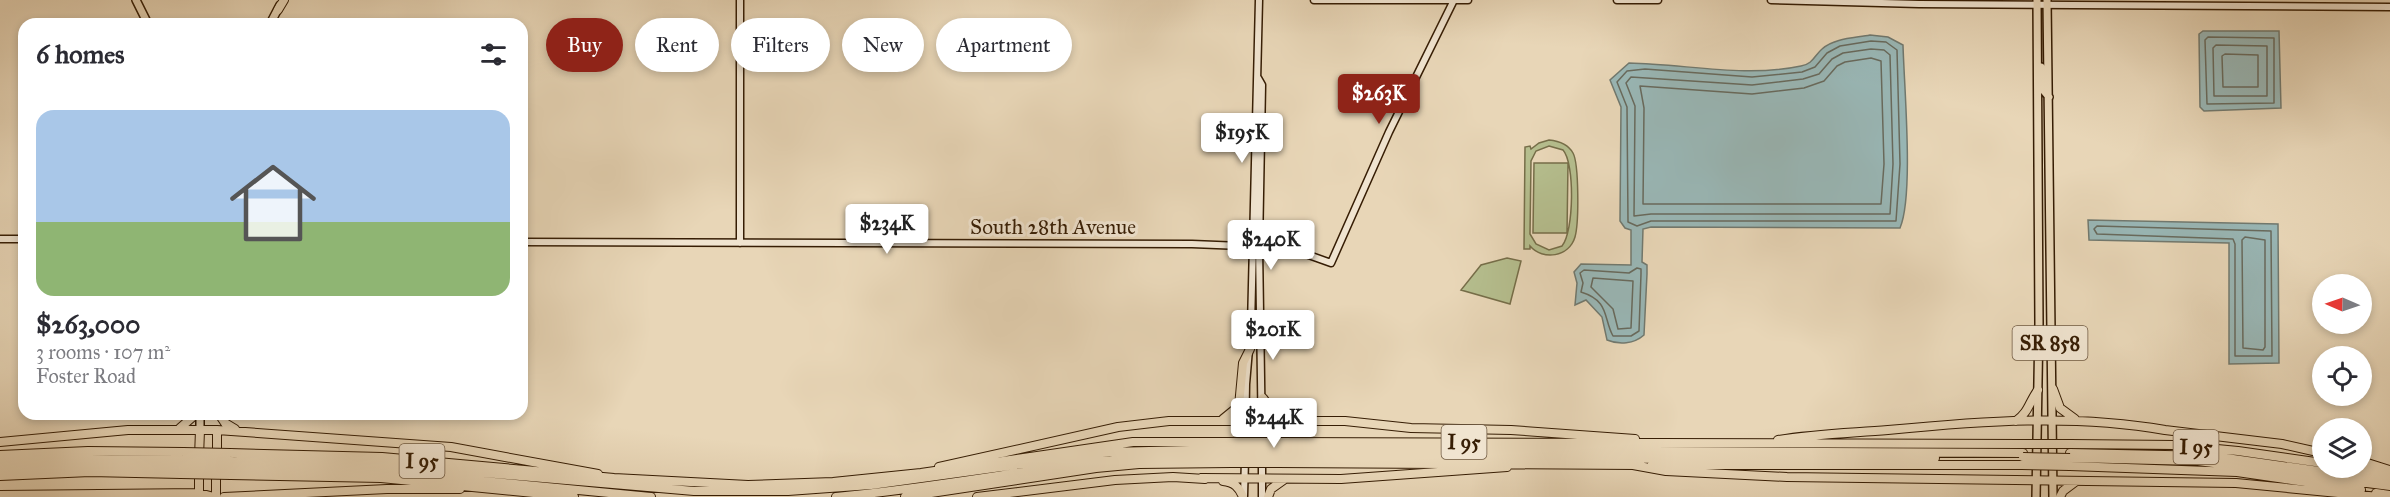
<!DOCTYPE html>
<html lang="en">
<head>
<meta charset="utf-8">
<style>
	:root { --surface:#fff; --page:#f2f2f3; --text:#2b2b33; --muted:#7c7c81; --accent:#8f2418 }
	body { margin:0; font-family:"IM FELL Great Primer",serif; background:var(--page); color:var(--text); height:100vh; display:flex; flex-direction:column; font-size:22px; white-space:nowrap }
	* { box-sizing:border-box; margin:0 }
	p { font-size:20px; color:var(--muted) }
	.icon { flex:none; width:33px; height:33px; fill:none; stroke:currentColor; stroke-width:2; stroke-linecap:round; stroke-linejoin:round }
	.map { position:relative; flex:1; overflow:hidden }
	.drawer { position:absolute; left:18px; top:18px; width:510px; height:402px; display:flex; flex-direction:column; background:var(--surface); border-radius:18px; box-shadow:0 3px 9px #0003 }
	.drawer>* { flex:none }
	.banner { position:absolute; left:546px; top:18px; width:570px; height:54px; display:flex; gap:12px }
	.needle { width:39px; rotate:272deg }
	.tools { position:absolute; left:2312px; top:274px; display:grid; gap:12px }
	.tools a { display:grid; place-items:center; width:60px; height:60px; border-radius:50%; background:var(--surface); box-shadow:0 3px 9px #0003; font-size:30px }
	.price { position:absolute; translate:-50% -51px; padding:0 14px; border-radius:6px; background:#fff; color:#222; font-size:20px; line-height:39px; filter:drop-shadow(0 2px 3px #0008) }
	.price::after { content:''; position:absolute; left:50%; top:36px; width:18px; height:14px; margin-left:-9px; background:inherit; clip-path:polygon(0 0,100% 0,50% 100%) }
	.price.current { background:var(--accent); color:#fff }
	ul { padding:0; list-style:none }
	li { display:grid; align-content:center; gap:12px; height:318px; padding:0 18px }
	li span { display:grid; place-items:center; height:186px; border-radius:18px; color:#555 }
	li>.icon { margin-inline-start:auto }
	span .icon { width:108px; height:108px; fill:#fffc; stroke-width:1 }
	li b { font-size:26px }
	h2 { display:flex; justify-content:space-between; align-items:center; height:72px; padding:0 18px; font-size:26px }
	.chip { padding:0 21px; border-radius:27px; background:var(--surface); box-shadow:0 3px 9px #0003; font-size:21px; line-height:54px }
	.chip.current { background:var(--accent); color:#fff }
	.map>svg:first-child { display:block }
	.green { fill:#b5be8e; stroke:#766e49; stroke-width:1.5; fill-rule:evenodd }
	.water { fill:#99b7b6; stroke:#71796f; stroke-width:1.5 }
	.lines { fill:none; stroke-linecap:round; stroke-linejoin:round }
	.shore { stroke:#686a5d; stroke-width:1.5 }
	.secondary-casing { stroke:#361d04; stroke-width:9 }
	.primary-casing { stroke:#361d04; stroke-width:10 }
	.highway-casing { stroke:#361d04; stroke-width:10 }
	.secondary { stroke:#f0e4d0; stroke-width:6 }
	.primary { stroke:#e8d6b7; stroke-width:7 }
	.highway { stroke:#e8d6b7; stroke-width:8 }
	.highway-bridge-casing { stroke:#361d04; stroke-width:10; stroke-linecap:butt }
	.highway-bridge { stroke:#e8d6b7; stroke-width:8 }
	.labels { text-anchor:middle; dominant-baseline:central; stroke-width:6; stroke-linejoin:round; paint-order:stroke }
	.shield { fill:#f0e4d0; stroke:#6e5941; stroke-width:1.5 }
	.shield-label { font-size:20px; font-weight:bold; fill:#361d04 }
	.street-label { font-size:21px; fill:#361d04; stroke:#f0e4d0 }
</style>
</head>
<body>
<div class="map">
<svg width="2390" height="497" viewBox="0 0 2390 497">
	<rect width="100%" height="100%" fill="#e8d6b7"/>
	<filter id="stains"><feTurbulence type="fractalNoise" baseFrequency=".00333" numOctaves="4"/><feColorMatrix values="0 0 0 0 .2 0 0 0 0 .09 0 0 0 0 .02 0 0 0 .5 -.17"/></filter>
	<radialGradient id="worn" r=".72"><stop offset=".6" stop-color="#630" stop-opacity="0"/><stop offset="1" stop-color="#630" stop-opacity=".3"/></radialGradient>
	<path class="green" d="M1549,140C1559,141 1568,144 1573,153C1579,164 1579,223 1575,237C1569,257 1543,261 1530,246V249H1524L1525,147L1530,146L1531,149L1539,143ZM1549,146L1563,150C1575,163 1574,232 1562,246L1549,250L1536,244L1530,234L1531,161L1536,151Z
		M1534,163H1568L1567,233H1533Z
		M1507,258L1521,261L1510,304L1461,290L1481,265Z"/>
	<path class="water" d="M2203,31H2279L2281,108L2204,111L2200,107L2199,34Z
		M1870,35L1888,37L1903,45C1904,86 1914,195 1900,228L1651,227L1643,229L1642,262L1647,265V274L1644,335C1634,344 1619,345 1607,340L1602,317L1586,300L1575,305L1577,283L1574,272L1581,264L1631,265V230L1625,228L1620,221L1621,107L1610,80L1629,63C1686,64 1745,78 1801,66C1813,64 1814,56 1822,49C1834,38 1855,38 1870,35Z
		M2088,220L2278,224L2279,363L2229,364V243L2089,240Z"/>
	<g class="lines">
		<path class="shore" d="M2208,37L2274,38V103L2207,104L2205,40Z
			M1871,41L1886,42L1897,50L1900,164L1896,221H1651L1637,226L1628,222L1627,107L1617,82L1627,71L1645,69L1752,77L1802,72L1815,67L1827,53L1840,46Z
			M2216,45L2267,46V96H2214L2213,48Z
			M1871,49L1884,50L1890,55L1893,164L1890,214H1651L1634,216L1635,106L1626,83L1631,77L1752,85L1803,79L1819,74L1832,59L1843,53Z
			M2225,54L2258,55V87H2223L2222,56Z
			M1871,58L1881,61L1884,164L1881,204H1643L1644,108L1640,86L1752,94L1804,88L1824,81L1837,66L1845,62Z
			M2097,226L2271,231L2272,356H2235V244L2233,239L2097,234L2094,229Z
			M2245,237L2265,240V347L2263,350L2243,348L2242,240Z
			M1637,268L1641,269V274L1639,331L1631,336H1613C1603,318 1610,301 1581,292L1583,283L1580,273L1584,270L1629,273Z
			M1593,278L1633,281L1631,328L1618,329L1613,309L1591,287Z"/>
		<defs>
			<path id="secondary" d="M740,0V243
				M1314,0H1468
				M1617,0H1658
				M1771,0L1919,4L2390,7
				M1258,78L1262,85L1259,247L1262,445
				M0,239H24
				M522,242L1192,244L1289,248L1331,263L1389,132L1454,0
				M1245,445L1246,384L1251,326L1259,0
				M1244,496L1245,459
				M1262,497V461"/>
			<path id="primary" d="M136,0L148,24
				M2047,0L2053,497
				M270,24L280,5
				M2041,67L2044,91L2049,97
				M200,430V414
				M2036,497L2039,323L2037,0"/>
			<path id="highway" d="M278,10L284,0
				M2053,389L2060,408L2075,419
				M1263,398L1274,413L1285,418
				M219,414L225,423L235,429
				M1223,419L1239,406L1243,363L1250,349
				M2016,421C2029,412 2029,402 2038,390
				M180,428L196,414
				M1778,440C1814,434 1851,433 1888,430C1981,421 2074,414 2165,430L2282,444L2322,453
				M0,442L128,430H217L451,447L598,474
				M1277,442L2021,444
				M2070,444L2175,445L2238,451L2322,463
				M1278,449L2023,453
				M230,453L382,457L614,478L748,485L833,482L921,473L1133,442H1230
				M2070,453L2212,456L2390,481
				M0,455L88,451L183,452
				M1278,456L1887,460L1899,464
				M199,457L200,430
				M217,457V430
				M1887,458H1935
				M2072,458L2198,461L2390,486
				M231,461L381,464L694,491H788L871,485L1109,452L1230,449
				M2361,461L2389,470
				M0,462L57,459L182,460
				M1278,463L1637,465
				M1633,465L1666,471L1787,477L2236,483L2379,497
				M1652,465H2022
				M2070,466L2237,472L2361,490
				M939,467L1118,427L1169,421H1345L1411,428L1511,430L1635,439
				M231,468L389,472L651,497
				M2355,468L2390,474
				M0,469L82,465L181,467
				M231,475L381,478L574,497
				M0,476L90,472L181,474
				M1202,478L1341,479L1507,467
				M1223,481C1234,482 1239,487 1243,497
				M2376,493L2390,495
				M0,495L199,493L214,497
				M199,497V469
				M216,497V469
				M224,497L387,489H460
				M836,497C926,489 1014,472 1103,461C1146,456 1188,456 1231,456
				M905,497L1096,468L1139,464L1231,463
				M977,497L1115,480L1173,477L1205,479
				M1268,497L1271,489L1285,479
				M2060,497L2063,491L2075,482"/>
		</defs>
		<use href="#secondary" class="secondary-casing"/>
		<use href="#primary" class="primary-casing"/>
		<use href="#highway" class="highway-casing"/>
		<use href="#secondary" class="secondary"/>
		<use href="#primary" class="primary"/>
		<use href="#highway" class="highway"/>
		<defs>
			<path id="highway-bridge" d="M1230,442H1277
				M2021,444H2070
				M1230,449H1278
				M183,452L230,453
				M1231,456H1278
				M2023,457L2070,458
				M182,460L231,461
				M1231,463H1278
				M2022,465L2070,466
				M181,467L231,468
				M181,474L231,475"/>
		</defs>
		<use href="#highway-bridge" class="highway-bridge-casing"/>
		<use href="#highway-bridge" class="highway-bridge"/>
	</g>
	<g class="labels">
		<g class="shield">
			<rect x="2012.5" y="326" width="75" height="34" rx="4.5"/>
			<rect x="1441.5" y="425" width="45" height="34" rx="4.5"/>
			<rect x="2173.5" y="430" width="45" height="34" rx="4.5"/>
			<rect x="399.5" y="444" width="45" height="34" rx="4.5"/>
		</g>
		<g class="shield-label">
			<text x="2050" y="343">SR 858</text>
			<text x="1464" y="442">I 95</text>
			<text x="2196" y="447">I 95</text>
			<text x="422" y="461">I 95</text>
		</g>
		<g class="street-label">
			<text x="1053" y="227">South 28th Avenue</text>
		</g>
	</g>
	<rect width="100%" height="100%" filter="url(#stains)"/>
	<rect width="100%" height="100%" fill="url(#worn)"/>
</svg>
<div class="tools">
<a><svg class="needle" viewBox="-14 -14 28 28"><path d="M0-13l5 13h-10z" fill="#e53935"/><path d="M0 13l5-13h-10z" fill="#7c7c81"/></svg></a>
<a><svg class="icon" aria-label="locate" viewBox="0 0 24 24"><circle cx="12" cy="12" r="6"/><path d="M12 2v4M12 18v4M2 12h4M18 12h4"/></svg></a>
<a><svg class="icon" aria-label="layers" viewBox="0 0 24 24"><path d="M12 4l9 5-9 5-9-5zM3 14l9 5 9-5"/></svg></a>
</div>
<b class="price current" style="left:1379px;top:125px">$263K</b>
<b class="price" style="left:1242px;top:164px">$195K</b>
<b class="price" style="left:887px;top:255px">$234K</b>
<b class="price" style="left:1271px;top:271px">$240K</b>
<b class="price" style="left:1273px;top:361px">$201K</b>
<b class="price" style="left:1274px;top:449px">$244K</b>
<div class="banner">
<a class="chip current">Buy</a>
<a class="chip">Rent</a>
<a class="chip">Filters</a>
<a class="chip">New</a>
<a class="chip">Apartment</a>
</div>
<section class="drawer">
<h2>6 homes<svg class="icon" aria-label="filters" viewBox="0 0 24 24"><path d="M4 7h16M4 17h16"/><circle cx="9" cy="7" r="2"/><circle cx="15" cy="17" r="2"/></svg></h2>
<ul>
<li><span style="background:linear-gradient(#a9c7e8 60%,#8fb573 0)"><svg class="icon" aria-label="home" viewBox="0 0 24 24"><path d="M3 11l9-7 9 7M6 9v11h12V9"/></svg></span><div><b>$263,000</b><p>3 rooms · 107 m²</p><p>Foster Road</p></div></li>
</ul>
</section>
</div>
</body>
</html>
